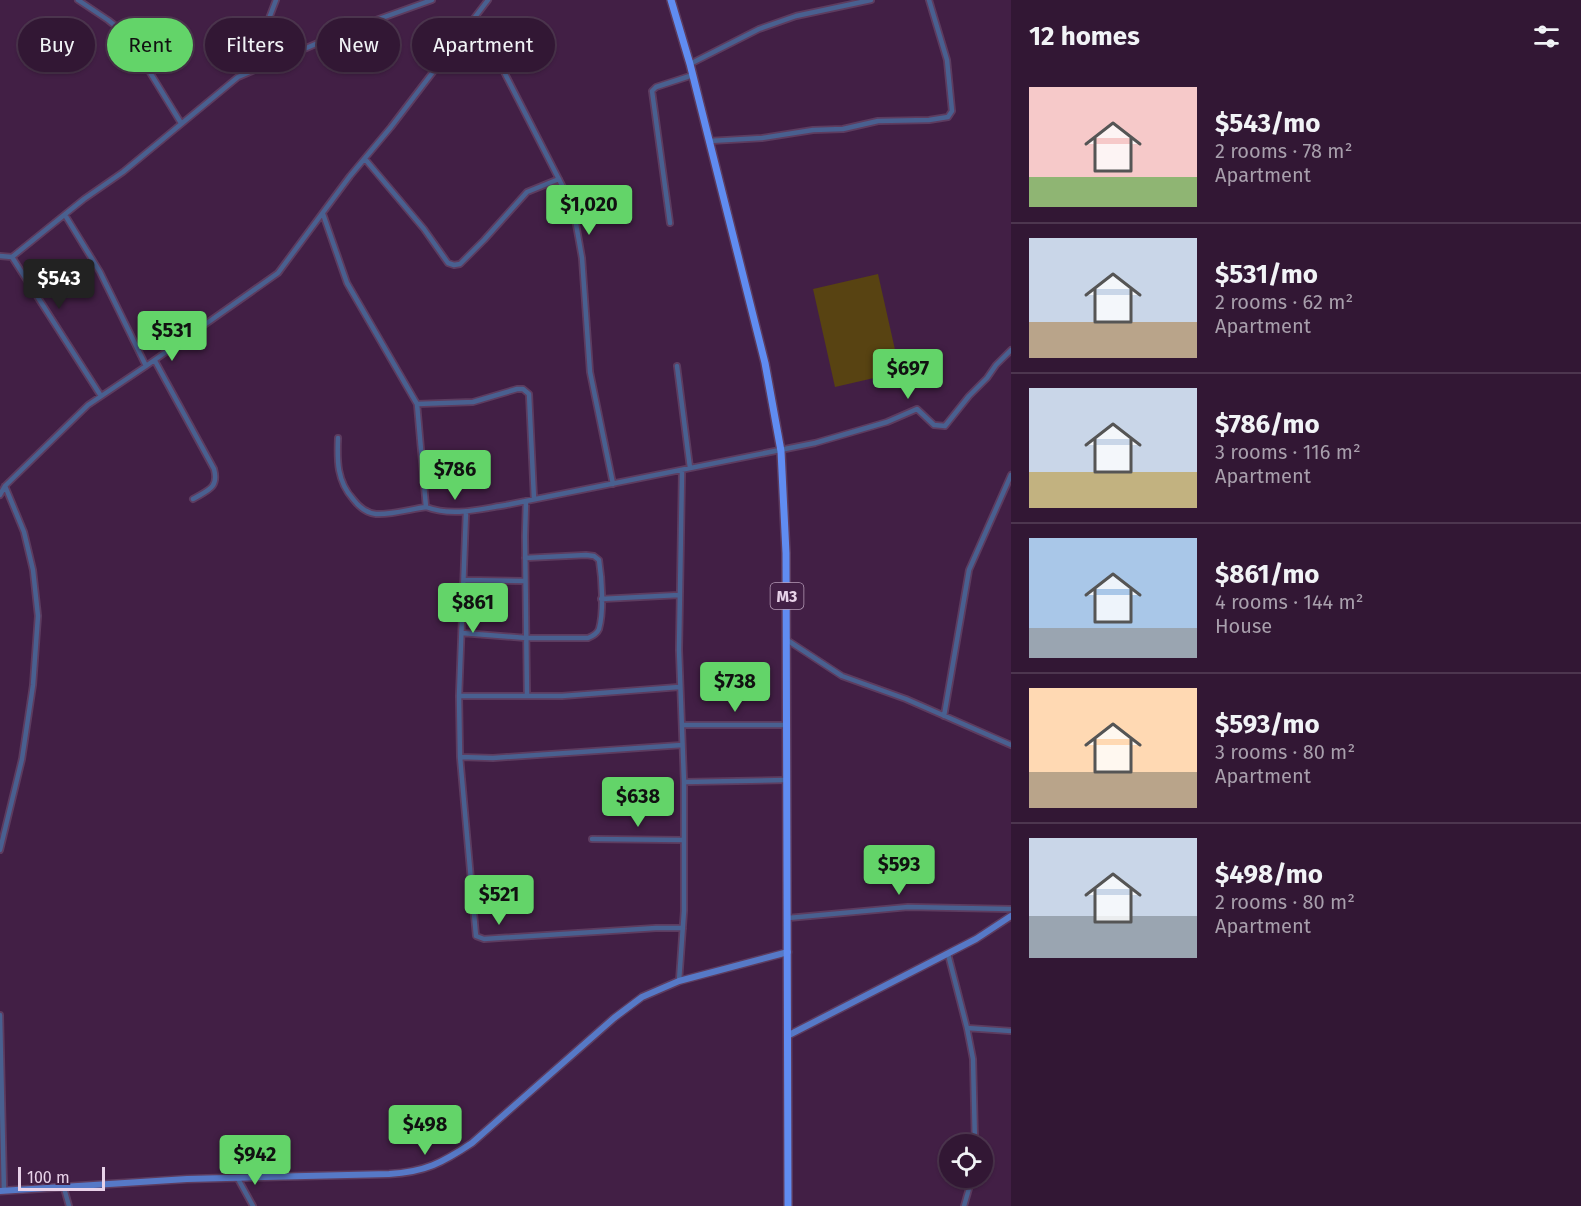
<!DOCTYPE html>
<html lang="en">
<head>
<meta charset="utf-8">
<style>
	:root { --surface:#321734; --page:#3a203c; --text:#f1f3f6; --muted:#a89fac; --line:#4d364f; --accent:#63d469 }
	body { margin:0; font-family:"Fira Sans",sans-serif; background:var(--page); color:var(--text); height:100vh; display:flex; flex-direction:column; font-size:22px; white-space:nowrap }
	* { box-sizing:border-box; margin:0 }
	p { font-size:20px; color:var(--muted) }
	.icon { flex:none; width:33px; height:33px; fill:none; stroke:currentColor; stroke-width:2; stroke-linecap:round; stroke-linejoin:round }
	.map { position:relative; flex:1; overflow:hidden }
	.drawer { display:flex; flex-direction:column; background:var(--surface); width:570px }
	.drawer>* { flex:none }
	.top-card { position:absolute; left:18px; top:18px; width:570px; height:54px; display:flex; gap:12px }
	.buttons { position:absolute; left:939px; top:1134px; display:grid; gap:12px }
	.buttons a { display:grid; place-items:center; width:54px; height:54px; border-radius:50%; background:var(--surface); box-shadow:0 2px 4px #0004,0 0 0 2px var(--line); font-size:30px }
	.scale { position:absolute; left:18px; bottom:15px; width:87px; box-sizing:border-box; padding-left:6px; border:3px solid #e8d2e9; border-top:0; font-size:16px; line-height:21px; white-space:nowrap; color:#e8d2e9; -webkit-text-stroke:4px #421f45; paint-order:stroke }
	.price { position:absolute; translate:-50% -51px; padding:0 14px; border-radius:6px; background:var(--accent); color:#111; font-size:20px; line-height:39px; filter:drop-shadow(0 2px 3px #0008) }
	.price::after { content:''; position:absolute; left:50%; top:36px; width:18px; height:14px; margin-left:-9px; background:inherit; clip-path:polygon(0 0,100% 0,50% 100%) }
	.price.selected { background:#222; color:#fff }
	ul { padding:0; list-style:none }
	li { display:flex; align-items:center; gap:18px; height:150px; padding:0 18px }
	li+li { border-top:2px solid var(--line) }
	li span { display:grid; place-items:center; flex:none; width:168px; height:120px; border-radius:0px; color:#555 }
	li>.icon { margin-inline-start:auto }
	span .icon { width:72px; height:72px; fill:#fffc; stroke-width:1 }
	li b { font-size:26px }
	h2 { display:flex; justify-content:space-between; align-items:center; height:72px; padding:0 18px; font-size:26px }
	.pill { padding:0 21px; border-radius:27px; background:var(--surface); box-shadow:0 2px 4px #0004,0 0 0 2px var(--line); font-size:21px; line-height:54px }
	.pill.selected { background:var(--accent); color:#111 }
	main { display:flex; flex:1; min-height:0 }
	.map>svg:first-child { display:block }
	.green { fill:#584312 }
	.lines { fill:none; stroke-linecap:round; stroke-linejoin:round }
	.street-casing { stroke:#5d3c5f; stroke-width:8 }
	.secondary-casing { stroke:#5d3c5f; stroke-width:9 }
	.primary-casing { stroke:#5d3c5f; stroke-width:10 }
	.street { stroke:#496090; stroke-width:4.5 }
	.secondary { stroke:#5679c7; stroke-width:6 }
	.primary { stroke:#608cf1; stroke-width:7 }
	.labels { text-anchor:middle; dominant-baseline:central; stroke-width:6; stroke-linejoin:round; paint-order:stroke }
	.shield { fill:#421f45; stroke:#b69cb8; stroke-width:1.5 }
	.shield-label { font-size:16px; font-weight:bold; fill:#e8d2e9 }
</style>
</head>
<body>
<main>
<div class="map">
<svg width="1011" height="1206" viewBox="0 0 1011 1206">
	<rect width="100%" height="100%" fill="#421f45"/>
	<path class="green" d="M878,274L900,372L835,387L813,289Z"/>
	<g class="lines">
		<defs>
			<path id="street" d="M78,0L108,20L127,35L181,123
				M476,17L566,193L576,224L582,258L590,372L613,484
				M690,64L759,29L796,16L871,0
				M249,71L276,0
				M709,141L762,138L813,130L843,129L878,121L929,120L948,117L952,111L947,60L929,0
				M365,159L424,229L448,263L454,265L460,264L484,240L527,192L559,179
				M323,214L347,283L417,404L426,507C453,517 480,509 506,505L815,443L887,422L917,409L934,425L945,426L969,396L987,378L996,365L1011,350
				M65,215L100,272L146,366
				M670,223L652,91L656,87L693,75
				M0,256L12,257L101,396
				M12,257L84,199L123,172L238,77L351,29L432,0
				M155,361L214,469C219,488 208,490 193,499
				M677,366L690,468
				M417,404L473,402L517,389H523L529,394L534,499
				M338,438C337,461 337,481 353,499C359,507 366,513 376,514C392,515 411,509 426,507
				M0,495L5,486L88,405L146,366L278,273L350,176L391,127L488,0
				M526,501L525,536L527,696
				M466,512L459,696L460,757L476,936L484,939L656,928H683
				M464,580L525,581
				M601,599L679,595
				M462,633L526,638H588C593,636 597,634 599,629C604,611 602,579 599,560L594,556L586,555L525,558
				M787,640L842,676L906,699L1011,745
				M459,696H562L679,687
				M944,716L969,570L1011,475
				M683,725H787
				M460,757L493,758L682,745
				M684,782L787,780
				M592,839L684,840
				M0,850L22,759L33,685L38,616L33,570L24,532L5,486
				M788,918L908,907L1011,909
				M948,954L967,1028L973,1059L975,1144
				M679,981L684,911V782L679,650L682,471
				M0,1015L4,1191
				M967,1028L1011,1031
				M237,1177L253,1206
				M64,1188L69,1206
				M964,1206L972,1178"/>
			<path id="secondary" d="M789,1035L976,939L1011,916
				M0,1191L187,1179L389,1174C425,1172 442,1163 472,1143L614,1018L642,997L679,981L788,952"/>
			<path id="primary" d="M671,0L690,64L765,363L781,451L786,553L788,1206"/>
		</defs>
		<use href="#street" class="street-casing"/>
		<use href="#secondary" class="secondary-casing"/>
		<use href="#primary" class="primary-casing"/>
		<use href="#street" class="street"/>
		<use href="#secondary" class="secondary"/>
		<use href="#primary" class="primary"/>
	</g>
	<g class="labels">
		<rect class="shield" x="770.5" y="583" width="33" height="26" rx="4.5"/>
		<g class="shield-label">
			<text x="787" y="596">M3</text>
		</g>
	</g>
</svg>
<div class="buttons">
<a><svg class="icon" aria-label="locate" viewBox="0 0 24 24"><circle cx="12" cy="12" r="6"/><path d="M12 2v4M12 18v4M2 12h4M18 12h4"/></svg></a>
</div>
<div class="scale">100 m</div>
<b class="price" style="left:589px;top:236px">$1,020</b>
<b class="price selected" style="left:59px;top:310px">$543</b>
<b class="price" style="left:172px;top:362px">$531</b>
<b class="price" style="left:908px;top:400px">$697</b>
<b class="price" style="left:455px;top:501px">$786</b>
<b class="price" style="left:473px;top:634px">$861</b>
<b class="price" style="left:735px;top:713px">$738</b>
<b class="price" style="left:638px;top:828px">$638</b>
<b class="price" style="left:899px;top:896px">$593</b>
<b class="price" style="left:499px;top:926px">$521</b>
<b class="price" style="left:425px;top:1156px">$498</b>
<b class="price" style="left:255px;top:1186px">$942</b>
<div class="top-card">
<a class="pill">Buy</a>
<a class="pill selected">Rent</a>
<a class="pill">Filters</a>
<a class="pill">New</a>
<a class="pill">Apartment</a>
</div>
</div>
<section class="drawer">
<h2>12 homes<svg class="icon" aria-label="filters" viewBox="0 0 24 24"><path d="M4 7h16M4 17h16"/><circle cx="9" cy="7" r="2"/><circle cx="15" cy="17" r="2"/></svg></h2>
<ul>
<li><span style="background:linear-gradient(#f6c9c9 75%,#8fb573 0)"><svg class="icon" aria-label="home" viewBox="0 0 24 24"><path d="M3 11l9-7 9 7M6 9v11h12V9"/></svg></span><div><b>$543/mo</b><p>2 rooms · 78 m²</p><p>Apartment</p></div></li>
<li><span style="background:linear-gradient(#c9d6e8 70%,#b9a48a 0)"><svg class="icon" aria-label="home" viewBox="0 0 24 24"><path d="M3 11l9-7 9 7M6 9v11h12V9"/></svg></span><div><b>$531/mo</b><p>2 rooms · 62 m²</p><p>Apartment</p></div></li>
<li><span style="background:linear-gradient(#c9d6e8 70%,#c2b280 0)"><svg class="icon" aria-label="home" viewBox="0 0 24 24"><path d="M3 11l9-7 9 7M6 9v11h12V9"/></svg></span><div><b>$786/mo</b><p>3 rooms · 116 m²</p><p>Apartment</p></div></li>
<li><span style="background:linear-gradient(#a9c7e8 75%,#9aa5b1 0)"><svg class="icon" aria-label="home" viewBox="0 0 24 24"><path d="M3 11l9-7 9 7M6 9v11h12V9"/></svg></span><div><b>$861/mo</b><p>4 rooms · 144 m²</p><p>House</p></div></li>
<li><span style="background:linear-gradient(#ffd9b3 70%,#b9a48a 0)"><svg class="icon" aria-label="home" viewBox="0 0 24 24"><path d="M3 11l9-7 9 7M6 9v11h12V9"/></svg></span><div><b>$593/mo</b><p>3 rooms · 80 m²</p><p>Apartment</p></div></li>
<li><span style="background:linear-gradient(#c9d6e8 65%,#9aa5b1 0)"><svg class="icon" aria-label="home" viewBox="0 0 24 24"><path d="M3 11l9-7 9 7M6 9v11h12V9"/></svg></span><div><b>$498/mo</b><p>2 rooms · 80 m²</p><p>Apartment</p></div></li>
</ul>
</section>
</main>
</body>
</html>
